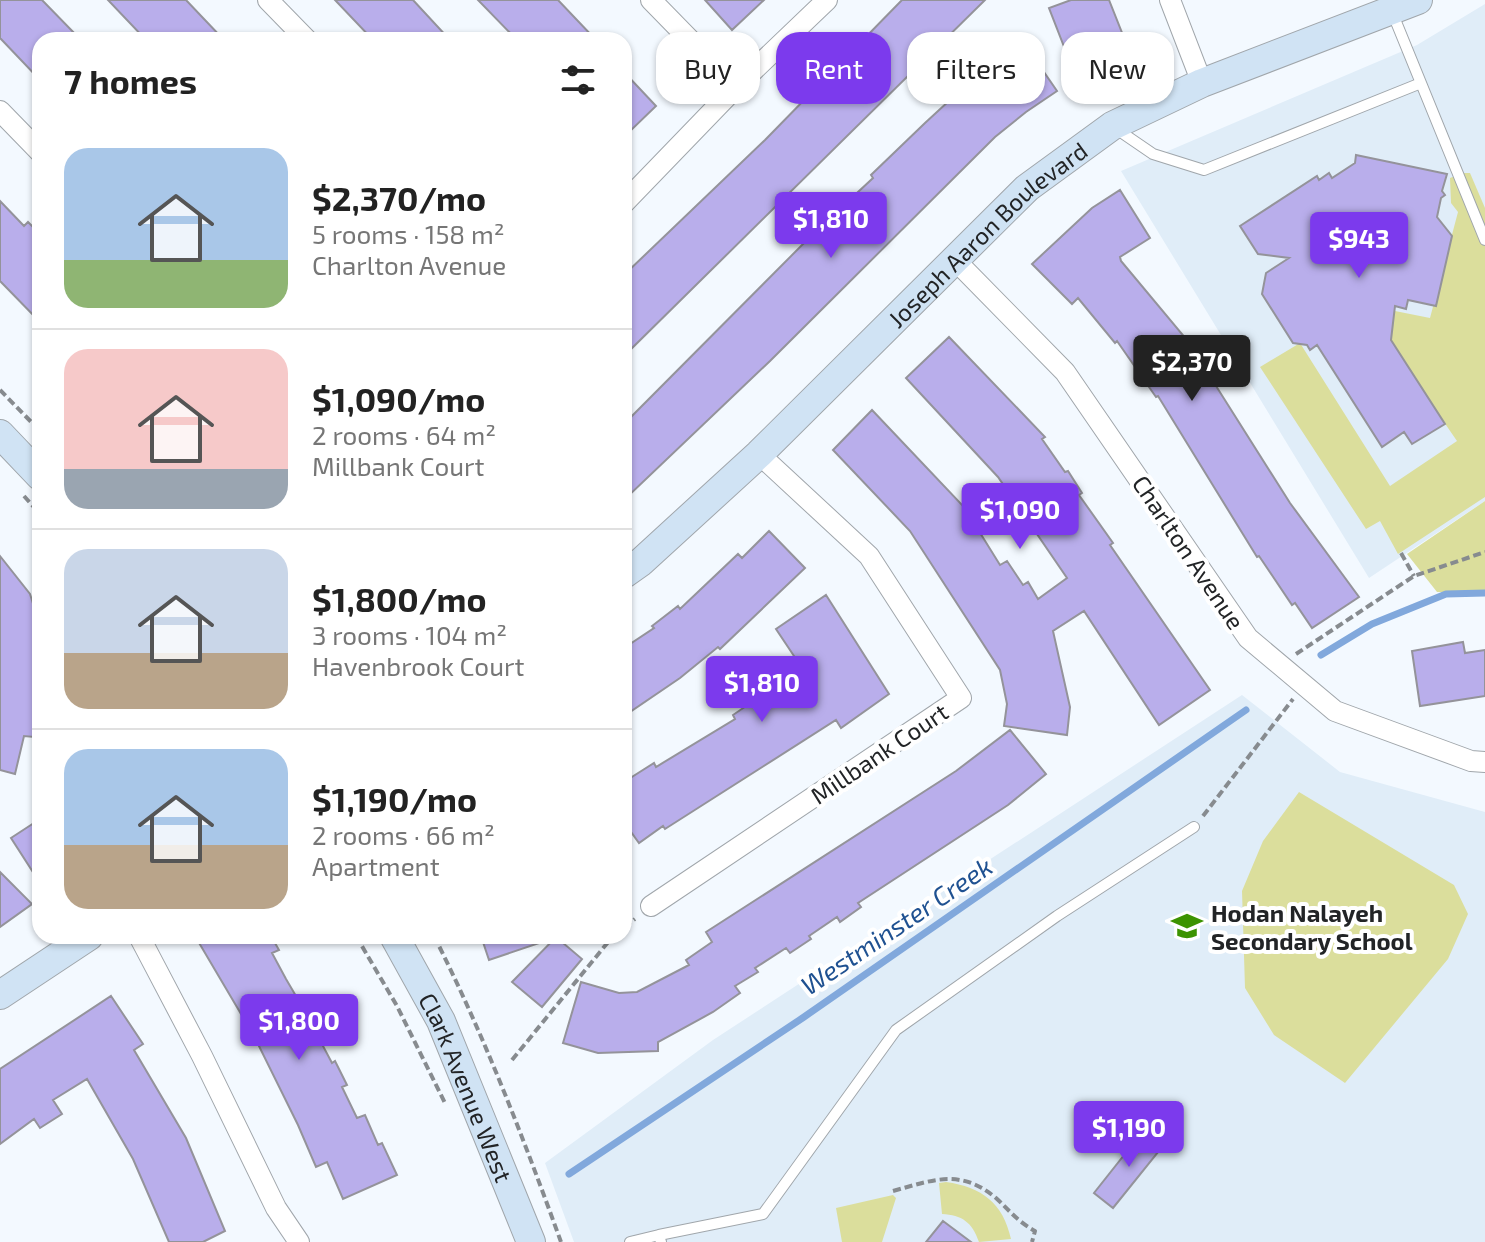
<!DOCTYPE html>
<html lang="en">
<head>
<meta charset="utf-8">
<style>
	:root { --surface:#fff; --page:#f6f6f6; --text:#222; --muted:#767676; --line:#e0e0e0; --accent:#7c3aed }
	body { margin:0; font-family:"Exo 2",sans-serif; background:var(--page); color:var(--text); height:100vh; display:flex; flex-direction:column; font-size:30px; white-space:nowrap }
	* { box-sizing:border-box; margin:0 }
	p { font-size:26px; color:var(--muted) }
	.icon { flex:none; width:44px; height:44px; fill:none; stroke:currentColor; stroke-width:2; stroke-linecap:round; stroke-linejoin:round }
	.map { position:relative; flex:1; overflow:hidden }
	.side { position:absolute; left:32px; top:32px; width:600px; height:912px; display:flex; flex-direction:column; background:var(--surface); border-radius:24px; box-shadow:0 2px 6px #0004 }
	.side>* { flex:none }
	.hud { position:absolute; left:656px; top:32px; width:708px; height:72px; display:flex; gap:16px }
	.price { position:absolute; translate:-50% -68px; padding:0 18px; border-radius:8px; background:var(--accent); color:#fff; font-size:26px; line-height:52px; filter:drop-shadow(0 2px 4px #0008) }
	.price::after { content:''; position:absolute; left:50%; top:48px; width:24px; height:18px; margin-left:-12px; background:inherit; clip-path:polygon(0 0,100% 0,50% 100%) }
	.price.current { background:#222; color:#fff }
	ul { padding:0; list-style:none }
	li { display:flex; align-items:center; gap:24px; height:200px; padding:0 32px }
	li+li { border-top:2px solid var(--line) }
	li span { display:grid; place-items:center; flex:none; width:224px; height:160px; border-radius:24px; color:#555 }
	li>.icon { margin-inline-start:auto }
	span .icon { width:96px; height:96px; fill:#fffc; stroke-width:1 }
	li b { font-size:34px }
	h2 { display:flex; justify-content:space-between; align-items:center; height:96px; padding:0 32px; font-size:34px }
	.chip { padding:0 28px; border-radius:24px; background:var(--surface); box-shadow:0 2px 6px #0004; font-size:28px; line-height:72px }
	.chip.current { background:var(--accent); color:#fff }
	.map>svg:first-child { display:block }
	.built { fill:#e0edf8 }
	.green { fill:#dbde9c }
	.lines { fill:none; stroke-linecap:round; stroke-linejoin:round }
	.stream { stroke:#81a8dc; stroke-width:7 }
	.building { fill:#b9aeeb; stroke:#94939a; stroke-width:2 }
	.lane-casing { stroke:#a0a6ab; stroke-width:12 }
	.street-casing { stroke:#a0a6ab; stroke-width:22 }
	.secondary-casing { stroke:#a0a6ab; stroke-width:30 }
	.path { stroke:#878b8f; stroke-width:4; stroke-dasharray:8 4; stroke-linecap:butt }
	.lane { stroke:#fff; stroke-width:10 }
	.street { stroke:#fff; stroke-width:20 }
	.secondary { stroke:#d0e3f4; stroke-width:28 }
	.labels { text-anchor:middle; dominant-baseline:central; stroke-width:8; stroke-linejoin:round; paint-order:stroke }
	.street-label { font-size:24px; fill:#222426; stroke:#fff }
	.poi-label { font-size:24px; font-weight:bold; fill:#222426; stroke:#fff; text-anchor:start }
	.water-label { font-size:26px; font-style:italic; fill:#1f5191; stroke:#fff }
</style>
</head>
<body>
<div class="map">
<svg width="1485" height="1242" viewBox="0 0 1485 1242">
	<rect width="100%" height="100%" fill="#f3f9ff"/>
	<path class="built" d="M1485,4V501L1369,578L1121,171L1417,45Z
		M1242,695L1340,772L1485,812V1242H574L545,1163L713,1040Z"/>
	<path class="green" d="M1463,173H1470L1485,208V497L1398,554L1380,521L1366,529L1260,367L1300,343L1390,486L1457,441L1373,319L1380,308L1430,318L1458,212L1451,203L1450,178Z
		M1485,501V592H1437L1407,554Z
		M1299,792L1454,885L1468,914L1448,959L1345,1083L1274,1035L1245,988L1242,891L1263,841Z
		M946,1182C982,1187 1003,1203 1011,1239L979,1242C972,1222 962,1215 942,1214L939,1183Z
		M893,1195L896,1198L882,1242H842L836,1208Z"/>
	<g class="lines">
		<path class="stream" d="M1321,655L1372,624L1446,594L1485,593
			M569,1174L804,1017L1246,710"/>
	</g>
	<path class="building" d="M0,0H42L81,40H40V80L0,38Z
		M108,0H186L224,40H146Z
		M335,0H413L450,40H373Z
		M478,0H558L596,40H517Z
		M705,0H764L732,30Z
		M902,0H985L624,356V275L765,140Z
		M1071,0H1109L1132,58L1077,80L1049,8Z
		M1024,43L1057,91L1026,112L995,137L770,361L624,500V424L813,234L873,178L871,175L925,123L963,88Z
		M624,72L656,106L624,137Z
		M1356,155L1447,174L1442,191L1445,195L1441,198L1437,217L1452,236L1436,306L1408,300L1406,309L1395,306L1391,340L1445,424L1412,444L1404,432L1382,447L1317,345L1310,350L1307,345L1293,343L1262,294L1266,273L1289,258L1258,254L1240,226L1317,176L1319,180L1329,173L1332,178L1355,163Z
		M1120,190L1150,238L1120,257L1121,261L1187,340L1290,503L1359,597L1312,628L1295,603L1292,605L1259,556L1257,557L1158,396L1156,397L1117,341L1115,343L1078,298L1072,304L1032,264L1092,208Z
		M0,201L24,226L28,222L40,234V322L0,281Z
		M949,337L1045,437L1042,439L1065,472L1068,471L1082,493L1079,495L1113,543L1110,545L1210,690L1159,725L1084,611L1053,631L1070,707L1067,735L1004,726L1007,704L1000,670L910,531L833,450L872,410L964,507L1000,565L1007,561L1023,585L1028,582L1038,599L1067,578L998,477L906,378Z
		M769,531L805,568L720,649L718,647L680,678L624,716V648L654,628L652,626L678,606L680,609L738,554L742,558Z
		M0,556L30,594L40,626L34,737L24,736L15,774L0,770Z
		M826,595L889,694L841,728L836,720L665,829L663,826L639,843L631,832L624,837V782L654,763L656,767L735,719L733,715L802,668L776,629Z
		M1463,642L1465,653L1485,650V696L1420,706L1412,651Z
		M1010,730L1046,774L1008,805L858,903L861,907L840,922L837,917L809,936L811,939L790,953L786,948L755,968L758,972L735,986L740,993L713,1012L658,1042V1051L598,1053L563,1043L581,982L619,993L637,992L689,965L686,960L712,942L706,932L956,771Z
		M40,819V883L11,838Z
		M0,872L32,904L0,927Z
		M195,936H271L279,950L272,953L286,979L303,1008L309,1005L322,1027L315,1031L332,1063L335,1061L347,1085L342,1087L357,1118L365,1115L378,1145L382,1143L397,1175L343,1199L327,1162L316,1167L298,1125L254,1036Z
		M481,936H551V939L489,960Z
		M556,937L582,959L542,1007L512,982Z
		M111,996L143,1044L134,1050L186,1138L225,1231L203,1242H169L133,1159L87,1079L53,1100L62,1114L40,1128L34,1119L0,1144V1069Z
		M1144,1130L1163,1146L1113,1208L1094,1193Z
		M943,1221L971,1242H926Z"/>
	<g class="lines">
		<defs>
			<path id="lane" d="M1392,12L1485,240
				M1115,128L1153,154L1204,170L1421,83
				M659,1235L763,1214L896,1030L1057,916L1194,827
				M630,1242L659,1235L661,1242"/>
			<path id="street" d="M268,0L307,40
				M651,0L736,87
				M1170,0L1202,83
				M0,111L40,152
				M624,203L736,87L827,0
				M955,260L1065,372L1248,638L1335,711L1471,761L1485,762
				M651,906L961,698L869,556L759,454
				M139,936L202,1056L276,1208L299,1242"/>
			<g id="secondary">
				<path d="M0,434L40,476"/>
				<path id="s1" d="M624,574L641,562L759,454L1027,188L1112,126L1202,83L1418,0"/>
				<path id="s2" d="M394,936L441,1021L531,1242"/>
				<path d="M0,995L89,936"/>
			</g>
		</defs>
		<use href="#lane" class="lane-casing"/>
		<use href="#street" class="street-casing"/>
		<use href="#secondary" class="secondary-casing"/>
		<path class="path" d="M0,390L40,431
			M24,496L40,514
			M1401,553L1414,576
			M1296,654L1414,576L1485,552
			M1203,816L1293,699
			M624,927L635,919
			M356,936L397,1006L445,1103
			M434,936C484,1035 523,1137 561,1242
			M512,1060L613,936
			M893,1191C933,1180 960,1168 996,1198C1010,1211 1017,1221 1035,1231L1032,1242"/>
		<use href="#lane" class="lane"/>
		<use href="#street" class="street"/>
		<use href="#secondary" class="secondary"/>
	</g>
	<defs>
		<symbol id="school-bare" viewBox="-9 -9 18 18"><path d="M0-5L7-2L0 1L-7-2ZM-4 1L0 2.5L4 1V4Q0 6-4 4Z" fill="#3c9301" stroke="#fff" stroke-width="2.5" paint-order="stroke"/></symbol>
	</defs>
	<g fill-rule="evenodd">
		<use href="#school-bare" x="1165" y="904" width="44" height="44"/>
	</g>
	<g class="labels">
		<g class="street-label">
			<text stroke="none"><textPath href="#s1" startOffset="498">Joseph Aaron Boulevard</textPath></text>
			<text transform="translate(1189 552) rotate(56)">Charlton Avenue</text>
			<text transform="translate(879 753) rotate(-34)">Millbank Court</text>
			<text stroke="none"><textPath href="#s2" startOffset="168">Clark Avenue West</textPath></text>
		</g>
		<g class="poi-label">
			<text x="1211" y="912">Hodan Nalayeh<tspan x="1211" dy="28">Secondary School</tspan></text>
		</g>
		<g class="water-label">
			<text transform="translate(896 925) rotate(-34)">Westminster Creek</text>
		</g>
	</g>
</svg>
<b class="price" style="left:831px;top:260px">$1,810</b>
<b class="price" style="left:1359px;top:280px">$943</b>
<b class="price current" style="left:1192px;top:403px">$2,370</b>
<b class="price" style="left:1020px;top:551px">$1,090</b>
<b class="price" style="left:762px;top:724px">$1,810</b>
<b class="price" style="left:299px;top:1062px">$1,800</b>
<b class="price" style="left:1129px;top:1169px">$1,190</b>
<div class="hud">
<a class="chip">Buy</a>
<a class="chip current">Rent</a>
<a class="chip">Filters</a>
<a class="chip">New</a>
</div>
<section class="side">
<h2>7 homes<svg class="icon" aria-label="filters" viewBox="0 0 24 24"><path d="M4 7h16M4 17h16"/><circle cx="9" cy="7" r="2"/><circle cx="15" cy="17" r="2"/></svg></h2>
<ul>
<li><span style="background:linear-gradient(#a9c7e8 70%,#8fb573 0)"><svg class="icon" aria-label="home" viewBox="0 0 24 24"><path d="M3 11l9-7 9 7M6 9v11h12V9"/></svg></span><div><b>$2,370/mo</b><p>5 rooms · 158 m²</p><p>Charlton Avenue</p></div></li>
<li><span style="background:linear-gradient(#f6c9c9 75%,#9aa5b1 0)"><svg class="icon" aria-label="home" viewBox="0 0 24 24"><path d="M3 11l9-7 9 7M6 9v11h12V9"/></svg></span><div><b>$1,090/mo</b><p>2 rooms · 64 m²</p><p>Millbank Court</p></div></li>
<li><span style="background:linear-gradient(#c9d6e8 65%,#b9a48a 0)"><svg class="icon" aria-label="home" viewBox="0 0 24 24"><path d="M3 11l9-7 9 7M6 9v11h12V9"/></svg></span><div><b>$1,800/mo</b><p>3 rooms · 104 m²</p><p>Havenbrook Court</p></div></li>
<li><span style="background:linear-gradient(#a9c7e8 60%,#b9a48a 0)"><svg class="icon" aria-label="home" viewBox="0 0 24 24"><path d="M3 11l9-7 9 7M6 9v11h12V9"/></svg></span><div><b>$1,190/mo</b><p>2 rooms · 66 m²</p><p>Apartment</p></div></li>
</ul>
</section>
</div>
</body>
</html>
